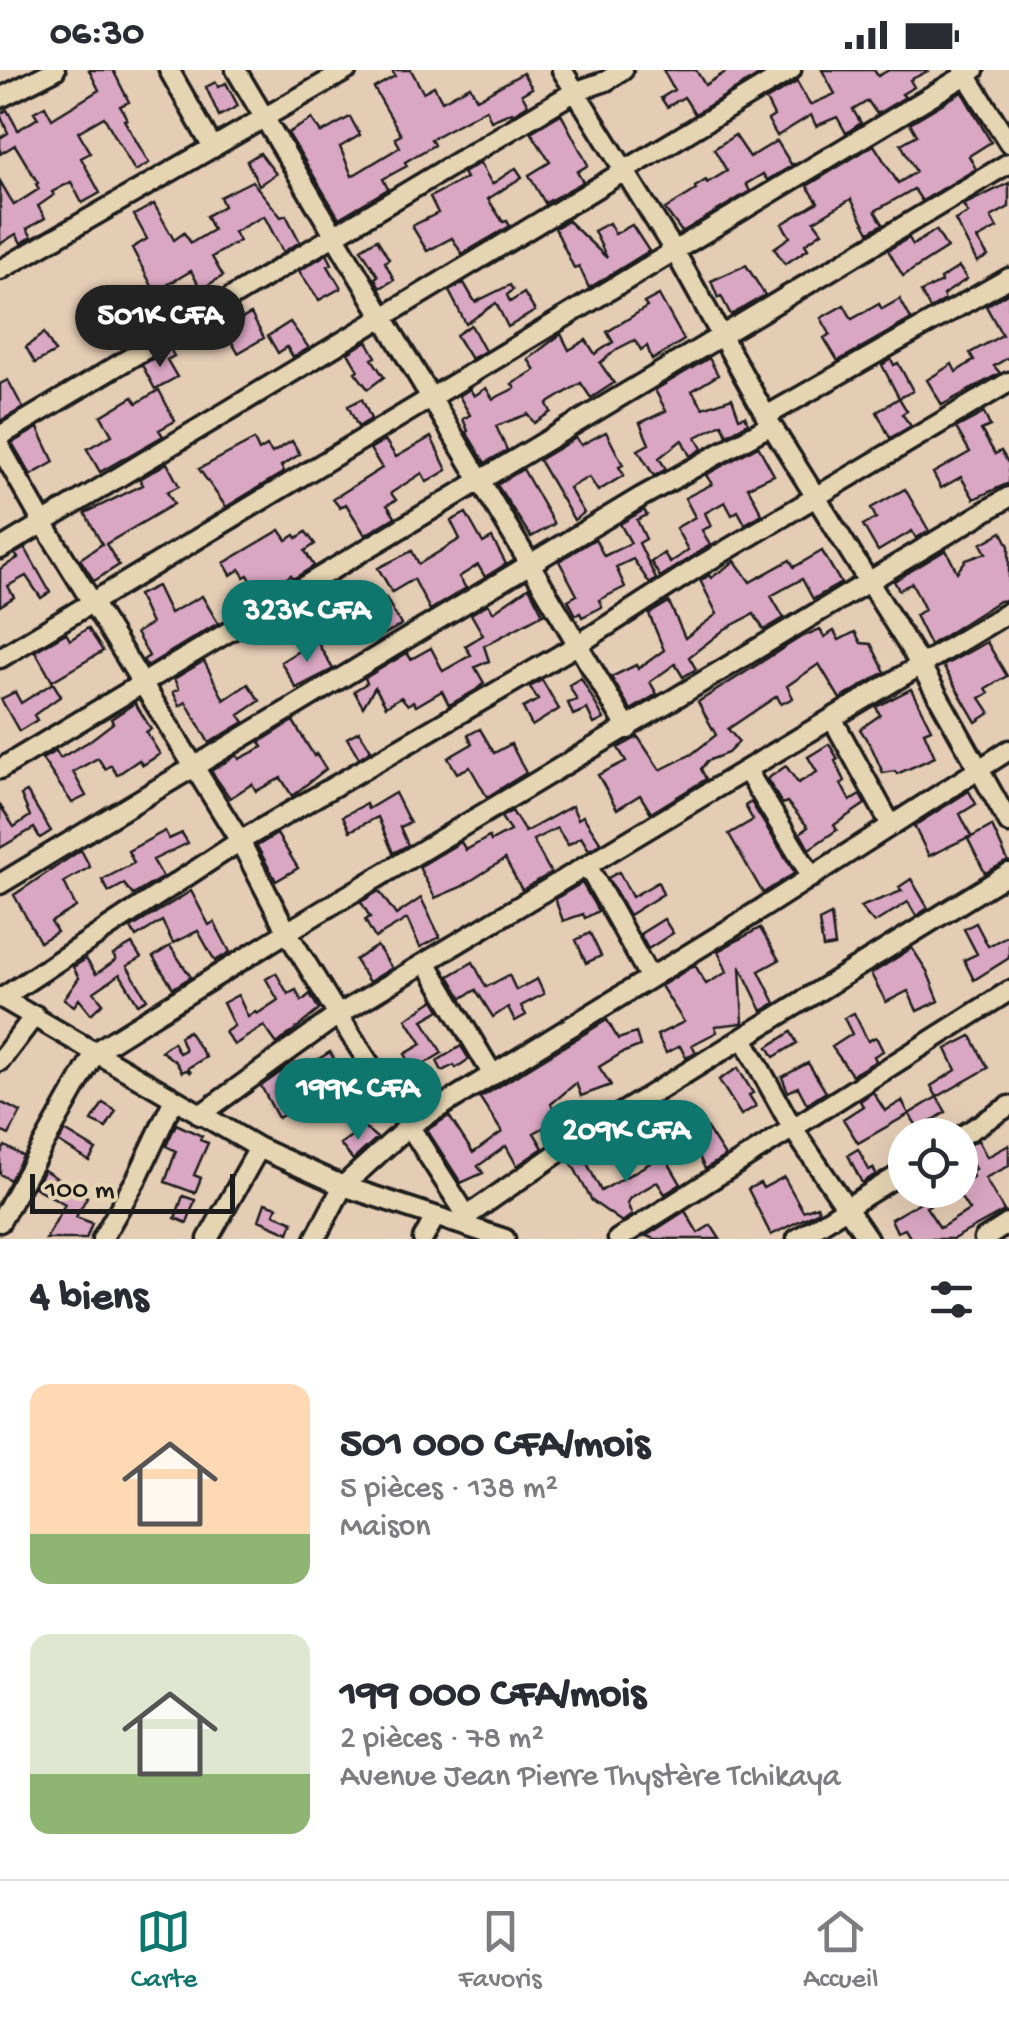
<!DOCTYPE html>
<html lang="fr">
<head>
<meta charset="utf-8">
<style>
	:root { --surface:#fff; --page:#f7f7f7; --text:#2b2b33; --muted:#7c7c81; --line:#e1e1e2; --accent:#0f766e }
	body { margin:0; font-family:"Gochi Hand",sans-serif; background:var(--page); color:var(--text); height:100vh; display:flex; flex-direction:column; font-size:38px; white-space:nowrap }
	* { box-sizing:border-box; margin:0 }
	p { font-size:32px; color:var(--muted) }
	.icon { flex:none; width:55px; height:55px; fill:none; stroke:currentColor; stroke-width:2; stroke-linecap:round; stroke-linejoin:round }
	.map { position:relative; height:1169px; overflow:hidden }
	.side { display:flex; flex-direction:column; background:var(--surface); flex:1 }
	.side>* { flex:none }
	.controls { position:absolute; left:888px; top:1048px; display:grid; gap:20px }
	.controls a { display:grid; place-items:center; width:90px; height:90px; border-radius:50%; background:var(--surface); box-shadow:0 10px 40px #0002; font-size:50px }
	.scale { position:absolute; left:30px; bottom:25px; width:205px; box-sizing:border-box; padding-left:10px; border:5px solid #1c1c1c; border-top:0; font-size:28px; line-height:35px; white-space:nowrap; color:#1c1c1c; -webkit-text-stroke:8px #e6d5b2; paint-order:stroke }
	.price { position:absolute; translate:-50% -85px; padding:0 22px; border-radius:35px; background:var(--accent); color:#fff; font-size:32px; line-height:65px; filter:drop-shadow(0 2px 5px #0008) }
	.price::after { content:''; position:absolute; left:50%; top:60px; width:30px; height:22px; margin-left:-15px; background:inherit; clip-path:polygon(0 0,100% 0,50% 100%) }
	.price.active { background:#222; color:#fff }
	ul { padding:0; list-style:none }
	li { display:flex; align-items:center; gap:30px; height:250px; padding:0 30px }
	li span { display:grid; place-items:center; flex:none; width:280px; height:200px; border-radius:20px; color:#555 }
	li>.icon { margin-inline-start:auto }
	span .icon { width:120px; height:120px; fill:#fffc; stroke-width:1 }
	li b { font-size:42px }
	h2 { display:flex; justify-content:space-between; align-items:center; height:120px; padding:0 30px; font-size:42px }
	.status { display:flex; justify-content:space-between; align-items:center; height:70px; padding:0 50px; background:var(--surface); direction:ltr }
	.status svg { height:28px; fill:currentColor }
	.menu { display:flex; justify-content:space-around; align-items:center; height:140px; border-top:2px solid var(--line); background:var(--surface); font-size:28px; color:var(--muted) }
	.menu a { display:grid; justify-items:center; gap:5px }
	.menu .active { color:var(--accent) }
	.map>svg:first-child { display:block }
	.building { fill:#daa7c3; stroke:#1c1c1c; stroke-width:2.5 }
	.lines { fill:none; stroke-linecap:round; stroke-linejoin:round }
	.minor-casing { stroke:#1c1c1c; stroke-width:25 }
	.minor { stroke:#e6d5b2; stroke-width:18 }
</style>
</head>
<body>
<div class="status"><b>06:30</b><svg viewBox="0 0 49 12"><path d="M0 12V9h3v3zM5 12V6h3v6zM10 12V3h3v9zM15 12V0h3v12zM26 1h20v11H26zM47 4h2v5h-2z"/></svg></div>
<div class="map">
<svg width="1009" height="1169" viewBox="0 0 1009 1169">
	<rect width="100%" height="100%" fill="#e4ccb5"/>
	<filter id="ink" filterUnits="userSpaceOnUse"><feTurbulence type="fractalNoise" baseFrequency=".01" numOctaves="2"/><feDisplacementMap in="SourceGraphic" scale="20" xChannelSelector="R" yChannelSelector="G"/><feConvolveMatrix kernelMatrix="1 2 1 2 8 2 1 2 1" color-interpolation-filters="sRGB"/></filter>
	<g filter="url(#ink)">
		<path class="building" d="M89,0H113L129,32L120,36L127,49L124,50L149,93L135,101L104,47L78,62L90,83L81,88L100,123L82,133L71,112L52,122L54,125L38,136L45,148L27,159L32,167L21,173L16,164L0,174V111L14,135L39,119L36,114L38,113L15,75L0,84V68L8,63L0,44L7,40L18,60L38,48L34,42L45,36L52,49L99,20Z
			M392,0H411L423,22L434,16L442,31L470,16L477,29L523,3L532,18L522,24L528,35L513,44L512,42L491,51L486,39L431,69L434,75L405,92L407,96L383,109L388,119L339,148L288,63L312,49L321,63L350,47L360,65L340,77L352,106L400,77L395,68L401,65L374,18L395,6Z
			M663,0H696L705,15L729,0H767L695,44L684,27L667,37L661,28L674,20Z
			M822,0H874L878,6L889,0H930L910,10L914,17L902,24L905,27L877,44L868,31L853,40L861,53L846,63L837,47L816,56L811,45L777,66L768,50L774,46L766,30L797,12L810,35L835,24Z
			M216,12L218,17L226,13L238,36L219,46L206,17Z
			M962,22L991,72L969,86L976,99L922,131L914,119L875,141L883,154L869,162L851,129L814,151L822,162L805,174L808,179L785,194L774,178L790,167L782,154L818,132L807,116L874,75L898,113L916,102L901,74L917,65L910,53Z
			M561,44L588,95L577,102L583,112L545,133L529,105L550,92L531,62Z
			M735,65L750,87L777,71L791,94H795L767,110L763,104L746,114L750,121L682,162L665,139L696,120L695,117L706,110L707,113L727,101L714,79Z
			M260,83L276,104L259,115L247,91Z
			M480,93L492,114L516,98L522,107L488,129L503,152L507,151L510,156L462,184L452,168L427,181L412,156L438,143L430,127L466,108L463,103Z
			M252,111L281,147L286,145L300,172L283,182L264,146L234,162L239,171L212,187L223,206L201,219L191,201L155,222L132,178L147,169L134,145L154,134L174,170L184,163L191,173L213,160L206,146L224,136L220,127Z
			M1009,113V137L991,147L997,158L977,169L988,186L977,192L955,150L968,143L963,135Z
			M568,151L607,188L594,161L609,153L615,164L632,155L649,181L589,218L579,196L574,198L555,158Z
			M936,160L947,178L903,206L888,180L909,168L913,175Z
			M377,169L389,189L385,192L394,210L380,218L375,208L378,206L361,179Z
			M327,184L332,194L328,196L341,218L319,230L299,201Z
			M746,195L765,225L731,245L721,226L718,228L711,211Z
			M959,197L967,209L943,225L945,230L930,239L921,222L941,212L940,209Z
			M464,213L475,232L510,215L513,220L507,225L510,232L524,223L535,241L508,257L496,233L466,254L449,221Z
			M112,219L131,251L119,258L102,226Z
			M1009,222V287L994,296L1000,303L942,335L927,310L952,294L956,302L974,290L970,283L1002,265L986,236Z
			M659,225L684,270L652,290L647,276L641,280L635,270L617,279L600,293L614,313L591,328L581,313L547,334L551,342L534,353L528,344L496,356L507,380L485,393L466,362L468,361L463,349L470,345L459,326L470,319L474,326L486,318L493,329L515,318L512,314L535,300L528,289L561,264L569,280L586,270L595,284L613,272L607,262L647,237L644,233Z
			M900,229L911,249L838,291L824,268L830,264L821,248L844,235L852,249L879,234L882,239Z
			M251,244L264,268L238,283L224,258Z
			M290,252L309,278L293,287L287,277L278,283L268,266Z
			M471,255L485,281L471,289L456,265Z
			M44,263L55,282L35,293L26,277Z
			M367,271L376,287L372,289L384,307L368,319L355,302L358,300L348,283Z
			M170,279L174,286L167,290L177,307L155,319L142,295Z
			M709,288L718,305L692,321L703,338L732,328L739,348L745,346L748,353L727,365L722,354L696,367L702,379L690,386L682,370L659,388L666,399L654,406L638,380L649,374L640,353L666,341L655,320Z
			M891,289L894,295L898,293L913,321L899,328L882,295Z
			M8,310L23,338L0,351V314Z
			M159,320L175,351L159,360L163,366L100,402L87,379L112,365L101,346L133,327L137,333Z
			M899,328L907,341L902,344L911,356L890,368L877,342Z
			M362,329L371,349L358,357L348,336Z
			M984,343L990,356L981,360L995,384L1001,381L1009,394V413L974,429L961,407L941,418L933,403L970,382L956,358Z
			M38,358L54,392L31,405L12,373Z
			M606,362L623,395L619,397L624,405L598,421L589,407L569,418L584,443L574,450L539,390L576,368L581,375Z
			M431,367L447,400L427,412L422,403L391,423L396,430L387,435L395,447L365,465L346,434L340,438L333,429L382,398L370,379L385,370L396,387Z
			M254,370L259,381L267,376L272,383L292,371L300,384L281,396L284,402L226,437L199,399Z
			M758,376L774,405L748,417L762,444L745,454L738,441L732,445L725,432L705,443L711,456L702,460L710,475L660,507L651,492L664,483L670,493L688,480L676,458L695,447L685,428L712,414L706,405Z
			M167,393L179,416L167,422L174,434L106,474L119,495L94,511L80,489L102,474L85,443L143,415L140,409Z
			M523,399L554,454L531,467L497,415Z
			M905,419L929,461L916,468L912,461L878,481L863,455L876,448L871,438Z
			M644,440L647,445L637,450L646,469L639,473L656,509L650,514L633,489L616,497L625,517L599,530L602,537L582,547L580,543L576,545L568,530L577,525L559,491L595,469L604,486L631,473L620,454Z
			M466,443L483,473L492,468L506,494L485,507L478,495L459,507L466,518L430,540L414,509L392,522L378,498L412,481L419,494L460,469L451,451Z
			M280,460L287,470L295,465L297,468L306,462L315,474L305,481L314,496L293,509L291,505L261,527L248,505L244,507L240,499L231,505L224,493Z
			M1002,462L1009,476V530L999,531L930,575L915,545L925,540L912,513L899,520L894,511L946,480L957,502L966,490L986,483L981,474Z
			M25,478L50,522L41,528L26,506L8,516L14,527L0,536V499L18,488L15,484Z
			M822,481L841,513L813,529L802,509L771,526L784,548L764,560L754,544L725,559L689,587L696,599L683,607L675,594L650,612L657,624L631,640L611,607L636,595L638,599L664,580L649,544L669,532L685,568L717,544L700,510L705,508L709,505L711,508L735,491L750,512L790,490L794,497Z
			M334,515L340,525L335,528L343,544L330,551L316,526Z
			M157,516L170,543L202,526L218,553L147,596L143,590L149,586L136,563L151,554L138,525Z
			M529,517L543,544L484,576L489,591L475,597L484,613L476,620L449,635L442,621L416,636L413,631L408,635L401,627L386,636L375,617L363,637L354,621L367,613L365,608L407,583L411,589L431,578L443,601L471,585L465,576L483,565L471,544L488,534L493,542Z
			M386,528L401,555L376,569L367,551L381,543L376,534Z
			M88,558L103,581L52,611L35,581L66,563L70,570Z
			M820,559L824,567L834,561L839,570L855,562L861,573L871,574L885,602L840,629L819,594L787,616L793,628L781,634L777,626L728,659L739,672L728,683L707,691L701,699L706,709L651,743L640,725L617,739L598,705L626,691L618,678L638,667L660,700L692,684L716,665L698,632L801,567Z
			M316,570L333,599L296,618L281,592Z
			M987,572L1007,606L986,618L989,623L980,628L990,643L976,652L943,596Z
			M204,591L224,630L248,614L260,631L239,645L244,652L209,673L186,632L180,636L173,622L179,619L174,609Z
			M581,608L604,649L594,654L587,639L573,645L568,633L577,630L569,615Z
			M542,610L559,639L532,656L523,638L538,630L530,617Z
			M53,613L61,626L34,645L37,650L19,661L1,629L15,622L21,633Z
			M911,619L931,659L924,662L935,687L897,704L895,701L883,703L872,678L860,659L880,645L876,637Z
			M135,633L151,659L146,662L160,684L143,695L139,690L117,705L111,695L105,699L98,688L73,702L86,726L72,733L42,689L56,681L60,688L88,672L113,653L111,649Z
			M293,651L314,686L316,684L326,699L292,726L281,708L256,721L252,714L230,728L211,701L237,685L239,689L263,677L260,672Z
			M480,659L494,683L511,674L526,703L487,727L470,697L457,703L448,688L472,674L468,665Z
			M359,661L371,680L359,688L347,668Z
			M829,674L838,689L835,691L845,711L841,714L850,731L860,725L865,734L834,755L837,760L809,779L800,763L808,757L787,732L782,734L767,709L786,696L798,713L817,702L808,687Z
			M969,721L976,734L960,744L971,766L929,786L914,756Z
			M27,722L51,761L40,768L34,758L0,778V735L14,757L30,746L21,725Z
			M395,723L410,753L400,757L408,775L393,783L378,747L350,761L343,746L366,734L368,739Z
			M751,732L795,803L763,823L729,764L753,750L745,736Z
			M572,736L578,749L583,746L601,773L589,780L581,767L568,775L557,758L533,770L551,803L522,820L505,789L461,817L435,828L419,797L461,772L466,780L489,767L491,771L510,761L501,747L512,741L525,762Z
			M992,756L1008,791L985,803L968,769Z
			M165,761L169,769L182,763L188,773L153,790L163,807L133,825L124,814L109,822L102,810L134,793L128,781Z
			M277,764L298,798L276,811L257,776Z
			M81,780L90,797L64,812L76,837L51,852L57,862L40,872L14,825Z
			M619,802L632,827L658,812L663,824L629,845L608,808Z
			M911,809L928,838L916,846L908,832L874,853L860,837L902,821L899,817Z
			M582,813L598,841L585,848L583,844L563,851L555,829Z
			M191,821L209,855L214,852L230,882L215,891L198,861L173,873L162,851L136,867L131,858Z
			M379,821L396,845L421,828L440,867L420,877L407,849L375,868L365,850L370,847L361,832Z
			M831,845L835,876L823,878L819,851Z
			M664,849L673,863L648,879L640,864Z
			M976,853L988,876L1009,865V888L974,910L964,890L977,884L964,859Z
			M760,858L779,890L759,901L775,933L762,941L740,896L743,953L715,956L717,962L692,975L696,982L686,988L680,976L666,983L657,965L684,952L661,916L695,895L706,914L727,902L718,881Z
			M590,863L601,886L586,893L576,870Z
			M132,874L141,888L127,896L147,929L138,934L120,904L94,922L103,933L91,944L79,929L74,936L64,929L79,908L73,897L86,889L96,904L116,890L113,885Z
			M170,876L191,907L173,918L153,887Z
			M377,876L392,898L369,912L355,890Z
			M912,878L927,901L939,931L917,941L908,921L886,932L871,904Z
			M473,892L486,917L509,905L516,920L537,909L544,924L521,936L526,945L515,951L508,937L493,947L476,920L462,928L449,906Z
			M276,903L288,924L296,920L302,931L310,924L319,940L277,974L264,956L234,975L225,962L234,956L223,933L238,925L248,947L255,942L257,944L278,930L266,909Z
			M434,930L440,940L423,950L442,983L414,1000L405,984L422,974L406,949Z
			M854,943L868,971L876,967L883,981L874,986L876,991L852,1005L832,977L852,964L844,948Z
			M607,950L618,969L636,963L640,976L622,983L599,997L611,1015L581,1026L576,1013L551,1034L559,1049L534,1063L543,1078L517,1096L506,1076L478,1096L483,1103L461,1113L427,1060L449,1046L473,1083L502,1062L480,1028Z
			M188,961L206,987L188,998L191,1003L186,1000L182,1002L176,992L161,981L173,972L179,983L185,980L180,967Z
			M791,962L797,973L774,987L768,977Z
			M971,966L988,998L937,1027L931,1016L956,1000L946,979Z
			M461,976L469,989L456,998L454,995L442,1001L437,991Z
			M330,982L343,1004L328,1014L314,992Z
			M808,993L826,1022L807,1034L798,1017L788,1022L782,1007Z
			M738,998L753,1023L749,1025L756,1036L741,1045L719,1010Z
			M284,1000L303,1034L278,1048L261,1016Z
			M873,1022L885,1041L902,1031L909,1044L858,1073L843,1049L863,1036L860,1031Z
			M937,1027L946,1042L919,1059L909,1044Z
			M0,1032L21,1042L9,1065L0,1061Z
			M103,1033L116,1041L106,1058L92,1051Z
			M662,1039L671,1054L690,1042L701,1058L705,1055L725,1086L705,1099L697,1082L689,1087L679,1070L663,1080L644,1051Z
			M176,1054L202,1066L200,1070L208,1073L194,1105L201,1108L195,1123L165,1112L176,1081L166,1076Z
			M364,1057L377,1068L353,1090L340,1074Z
			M65,1061L96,1080L89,1091L59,1072Z
			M978,1070L987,1087L1009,1075V1096L985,1108L1004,1141L953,1169H911L905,1159L897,1162L891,1149L922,1131L917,1120H959L926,1137L940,1158L969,1140L960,1126V1115L973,1107L971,1101L975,1099L964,1078Z
			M5,1076L23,1086L10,1110L0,1104V1085Z
			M858,1079L869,1100L873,1098L876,1104L862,1113L848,1085Z
			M583,1085L601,1121L664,1085L681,1114L665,1124L657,1112L630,1128L627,1133L632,1145L622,1152L592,1131L571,1092Z
			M44,1100L87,1127L76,1147L92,1153L86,1169H46L65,1134L34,1117Z
			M784,1107L803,1141L817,1136L819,1141L771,1165L748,1119L760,1113L763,1118Z
			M183,1126L195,1130L187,1153L175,1148Z
			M265,1133L277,1137L274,1144L293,1152L289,1163L259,1150Z
			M685,1141L698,1163L711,1155L720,1169H655L646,1166Z"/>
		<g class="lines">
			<defs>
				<path id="minor" d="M169,0L213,78
					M236,0L628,659
					M562,0L675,182L771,355L920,594L1009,753
					M963,0L1009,73
					M0,28L55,0
					M0,200L347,0
					M766,346L1009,208
					M0,366L574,22L606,11L623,0
					M0,377L43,453L240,771L287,862L338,945L467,1146
					M0,479L791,0
					M0,588L974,0
					M832,648L891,755
					M0,699L1009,93
					M747,701L812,807
					M588,797L650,908
					M0,814L641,427L771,355
					M426,892L493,1005
					M0,927L259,1078L343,1116L505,1169
					M2,928L240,771L579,574L698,497L1009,312
					M743,968L793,1059L868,1169
					M0,991L35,945
					M200,1045L338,945L1009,542
					M960,1067L1009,1036
					M0,1152L96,981L287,862L1009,427
					M457,1153L565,1078L1009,803
					M102,1169L137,1108L174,1029
					M208,1169L259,1078
					M315,1169L343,1116L409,1056L733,857L1009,680
					M423,1169L435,1147
					M618,1169L1009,921
					M797,1169L905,1101
					M984,1169L1009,1153"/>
			</defs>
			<use href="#minor" class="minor-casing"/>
			<use href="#minor" class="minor"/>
		</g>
	</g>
</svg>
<div class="controls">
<a><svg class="icon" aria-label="locate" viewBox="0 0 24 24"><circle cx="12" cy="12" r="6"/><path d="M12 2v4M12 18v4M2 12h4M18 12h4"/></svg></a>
</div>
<div class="scale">100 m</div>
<b class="price active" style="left:160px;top:300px">501K CFA</b>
<b class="price" style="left:307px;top:595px">323K CFA</b>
<b class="price" style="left:358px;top:1073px">199K CFA</b>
<b class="price" style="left:626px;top:1115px">209K CFA</b>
</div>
<section class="side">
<h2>4 biens<svg class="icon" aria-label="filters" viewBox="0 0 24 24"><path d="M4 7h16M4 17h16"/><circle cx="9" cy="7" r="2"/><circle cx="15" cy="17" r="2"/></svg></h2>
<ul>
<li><span style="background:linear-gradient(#ffd9b3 75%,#8fb573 0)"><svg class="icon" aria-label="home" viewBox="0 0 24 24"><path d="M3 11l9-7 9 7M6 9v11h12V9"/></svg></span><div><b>501 000 CFA/mois</b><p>5 pièces · 138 m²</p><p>Maison</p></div></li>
<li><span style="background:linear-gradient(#dfe7d0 70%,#8fb573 0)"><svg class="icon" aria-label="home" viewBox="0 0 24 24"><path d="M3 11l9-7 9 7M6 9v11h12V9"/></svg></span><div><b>199 000 CFA/mois</b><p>2 pièces · 78 m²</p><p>Avenue Jean Pierre Thystère Tchikaya</p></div></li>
</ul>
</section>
<nav class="menu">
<a class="active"><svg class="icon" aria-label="map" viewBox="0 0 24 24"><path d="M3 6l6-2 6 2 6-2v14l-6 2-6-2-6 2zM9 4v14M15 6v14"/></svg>Carte</a>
<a><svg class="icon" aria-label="saved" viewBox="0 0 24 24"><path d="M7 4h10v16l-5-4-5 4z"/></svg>Favoris</a>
<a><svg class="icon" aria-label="home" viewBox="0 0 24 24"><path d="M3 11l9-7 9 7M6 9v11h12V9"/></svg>Accueil</a>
</nav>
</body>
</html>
